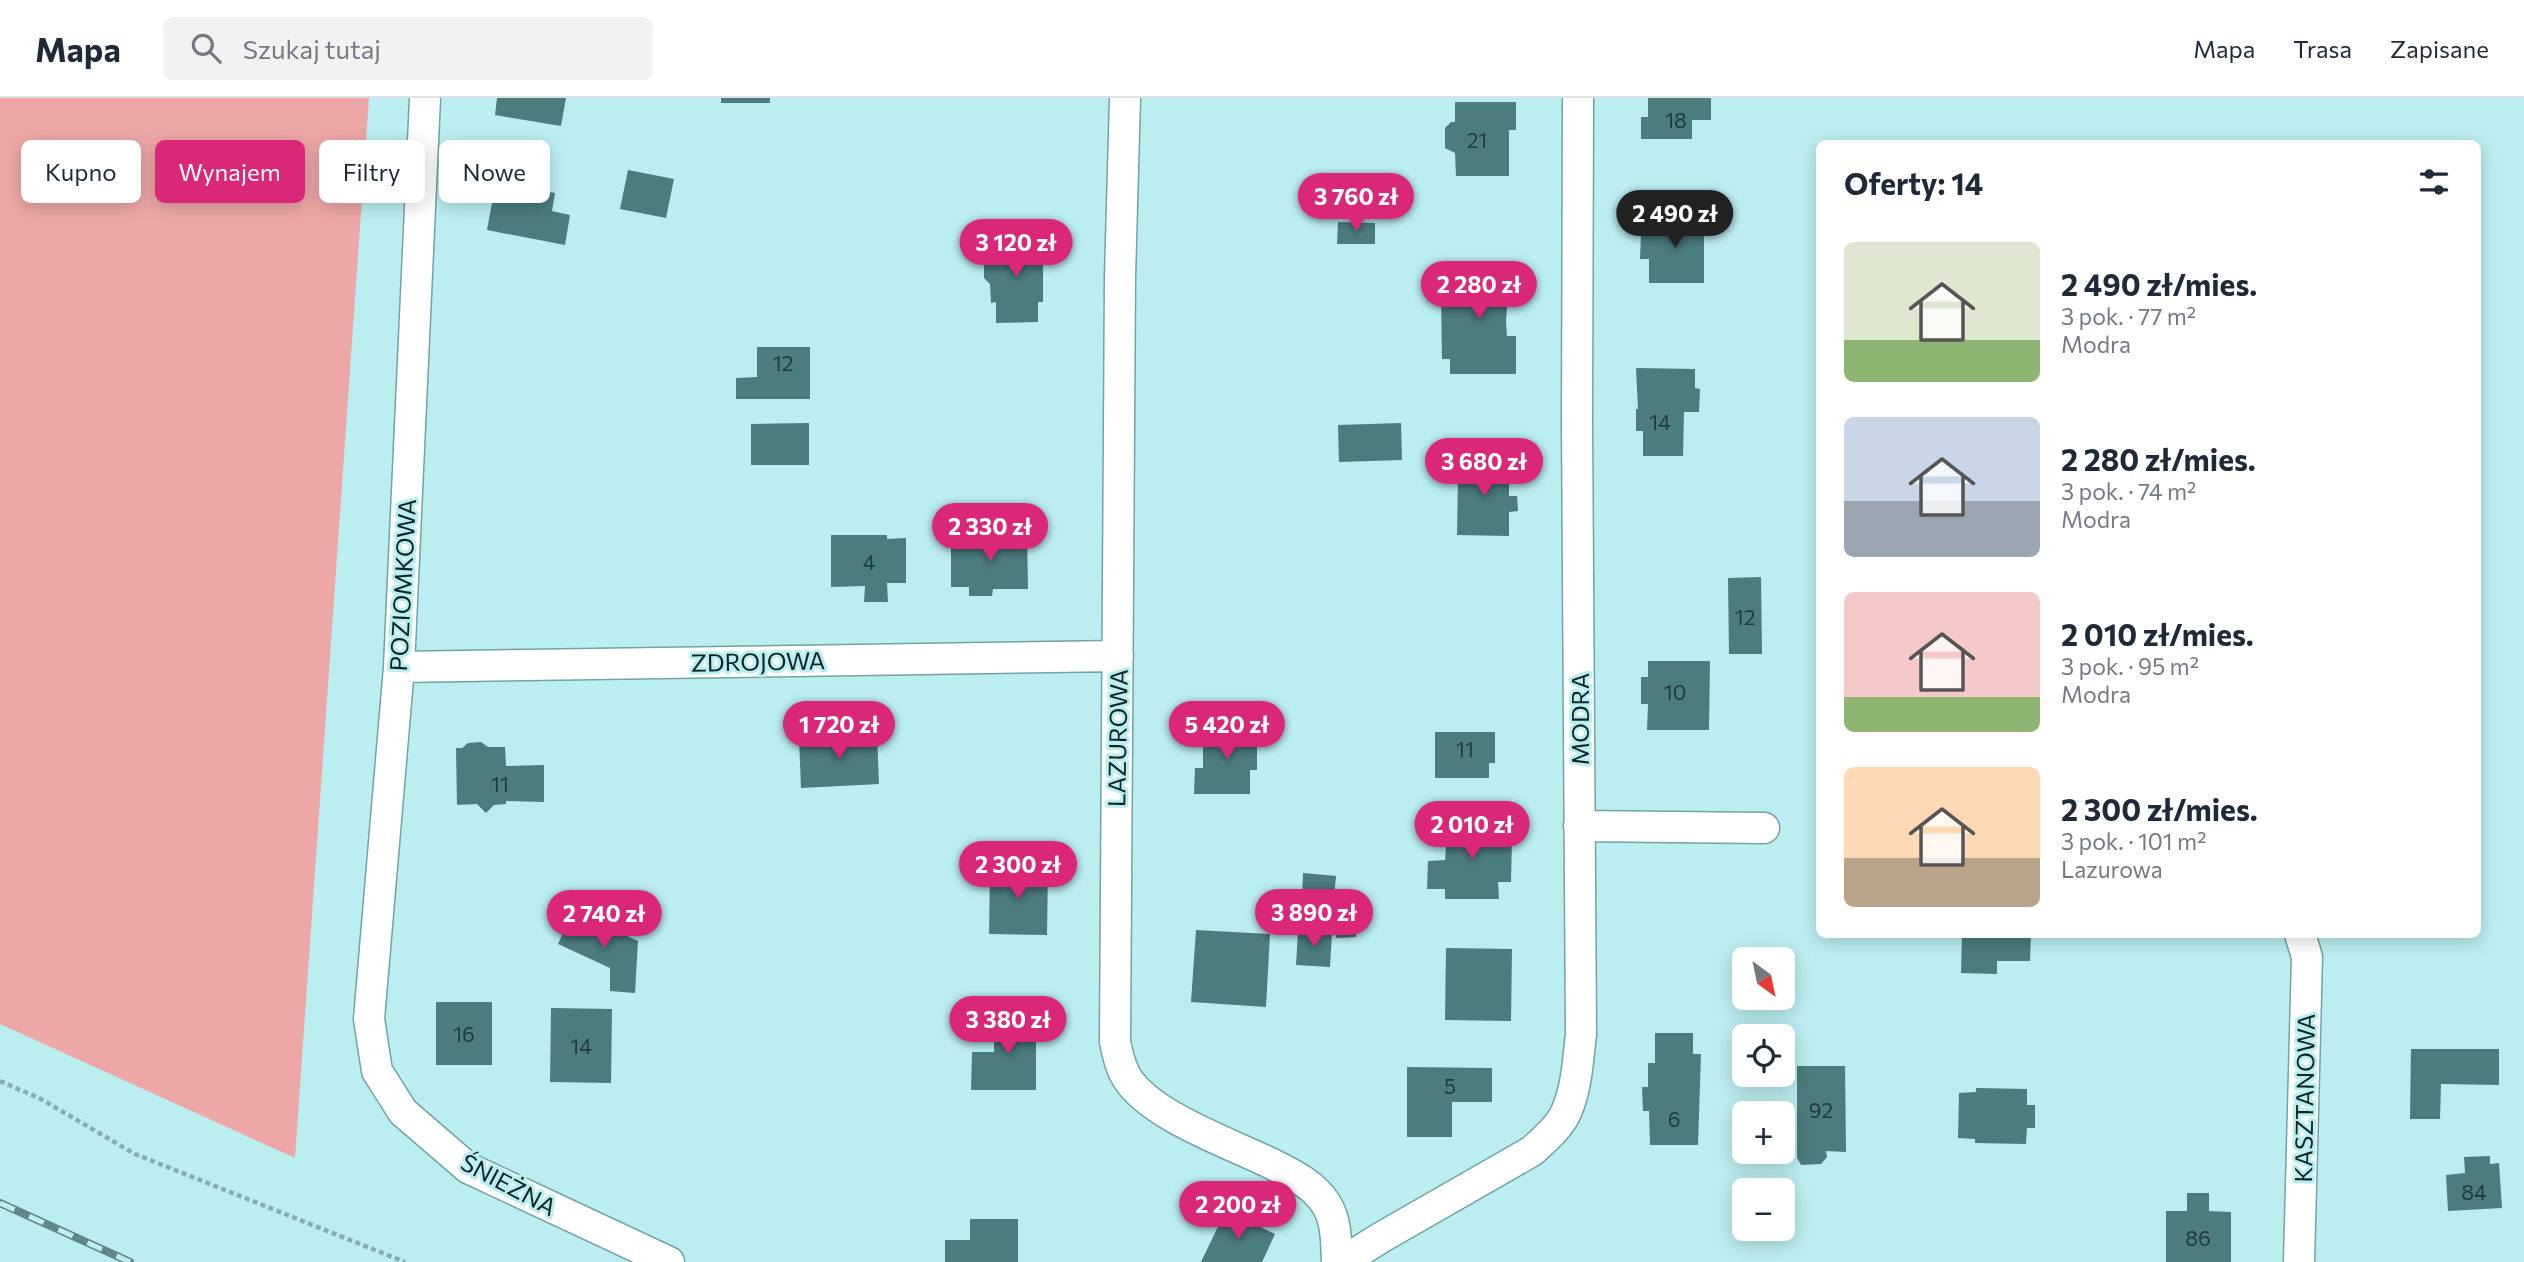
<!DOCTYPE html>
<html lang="pl">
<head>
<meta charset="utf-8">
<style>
	:root { --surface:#fff; --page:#f2f2f3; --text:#1f2937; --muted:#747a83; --line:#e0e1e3; --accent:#db2777 }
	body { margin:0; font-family:Commissioner,sans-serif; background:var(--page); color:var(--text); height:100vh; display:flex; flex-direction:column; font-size:26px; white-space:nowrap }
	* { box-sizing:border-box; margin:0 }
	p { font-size:23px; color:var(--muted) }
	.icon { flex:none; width:38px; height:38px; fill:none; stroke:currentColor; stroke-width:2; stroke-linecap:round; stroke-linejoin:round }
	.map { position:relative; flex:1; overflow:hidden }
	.side { position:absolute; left:1816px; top:42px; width:665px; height:798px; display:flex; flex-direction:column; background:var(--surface); border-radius:10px; box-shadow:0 4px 18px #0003 }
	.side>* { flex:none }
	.banner { position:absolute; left:21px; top:42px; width:665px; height:63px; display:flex; gap:14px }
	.needle { width:46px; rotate:147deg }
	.controls { position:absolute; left:1732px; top:849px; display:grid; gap:14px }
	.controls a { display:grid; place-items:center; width:63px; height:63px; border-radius:10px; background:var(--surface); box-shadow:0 4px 18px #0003; font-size:35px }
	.price { position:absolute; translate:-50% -60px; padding:0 16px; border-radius:24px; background:var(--accent); color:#fff; font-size:23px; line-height:46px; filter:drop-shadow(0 2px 4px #0008) }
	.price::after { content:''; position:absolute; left:50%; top:42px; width:21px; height:16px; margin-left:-10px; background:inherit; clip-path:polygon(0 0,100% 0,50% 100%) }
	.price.selected { background:#222; color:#fff }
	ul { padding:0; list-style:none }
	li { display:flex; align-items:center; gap:21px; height:175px; padding:0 28px }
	li span { display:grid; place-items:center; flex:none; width:196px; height:140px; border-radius:10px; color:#555 }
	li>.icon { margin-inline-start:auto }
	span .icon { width:84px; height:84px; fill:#fffc; stroke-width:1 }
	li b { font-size:30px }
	h2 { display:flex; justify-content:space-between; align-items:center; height:84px; padding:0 28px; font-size:30px }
	.pill { padding:0 24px; border-radius:10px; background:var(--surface); box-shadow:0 4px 18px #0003; font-size:24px; line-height:63px }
	.pill.selected { background:var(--accent); color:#fff }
	header { display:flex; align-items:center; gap:42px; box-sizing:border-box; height:98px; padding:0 35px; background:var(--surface); border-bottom:2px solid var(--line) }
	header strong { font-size:33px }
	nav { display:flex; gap:38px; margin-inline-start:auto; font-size:24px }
	.search { width:490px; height:63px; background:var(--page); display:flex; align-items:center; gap:18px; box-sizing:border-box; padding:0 24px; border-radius:10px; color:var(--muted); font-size:26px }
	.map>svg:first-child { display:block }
	.green { fill:#eda7a6 }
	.building { fill:#4b7c7e }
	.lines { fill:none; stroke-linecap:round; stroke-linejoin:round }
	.minor-casing { stroke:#72a3a5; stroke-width:33 }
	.path { stroke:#85aeb0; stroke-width:4.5; stroke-dasharray:5 3.5; stroke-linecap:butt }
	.minor { stroke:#fff; stroke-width:30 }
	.rail-casing { stroke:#638688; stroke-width:8 }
	.rail { stroke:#bbeef1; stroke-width:5; stroke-dasharray:16; stroke-linecap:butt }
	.labels { text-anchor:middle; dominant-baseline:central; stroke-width:6; stroke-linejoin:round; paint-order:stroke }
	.number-label { font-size:21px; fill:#203b3c }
	.street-label { font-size:24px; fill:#112526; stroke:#bbeef1 }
</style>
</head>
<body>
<header>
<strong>Mapa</strong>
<div class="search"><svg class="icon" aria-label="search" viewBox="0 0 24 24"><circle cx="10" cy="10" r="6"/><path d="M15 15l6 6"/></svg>Szukaj tutaj</div>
<nav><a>Mapa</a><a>Trasa</a><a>Zapisane</a></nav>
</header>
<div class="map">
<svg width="2524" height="1164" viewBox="0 0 2524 1164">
	<rect width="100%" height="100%" fill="#bbeef1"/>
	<path class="green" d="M0,0H369L295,1060L0,926Z"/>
	<path class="building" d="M497,0H566L561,28L495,17Z
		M721,0H770V5H721Z
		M1648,0H1711V22H1692V41H1641V19H1648Z
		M1455,4H1516V32H1509V78H1456L1455,55L1445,50V30L1451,24H1455Z
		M628,72L674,81L666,120L620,111Z
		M500,85L555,95L552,113L570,117L565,147L487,132L495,89Z
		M1650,119H1704V185H1649V161H1640L1641,136H1648Z
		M1338,124L1375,125V146H1337Z
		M1043,141V204H1038V224L996,225V204L991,205L990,186L984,180V165L990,161V142Z
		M1450,171H1516V209H1507L1506,223L1507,238H1516V276H1450V261H1442L1441,198L1442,186H1450Z
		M757,249H810V301H736V280L757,279Z
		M1636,270L1695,271V290L1700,291L1699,314H1684L1683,358H1643V333H1636V311H1638Z
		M809,325V367H751V326Z
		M1401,325L1402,362L1339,364L1338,327Z
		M1462,360H1504L1505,378L1509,379V398H1517L1518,413L1509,414V438L1457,437L1458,378H1462Z
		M969,435H1027L1028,491H993L992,498H969V489H951V444H969Z
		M831,437H887V441L906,440V485H887L888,504H864L865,488L831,489Z
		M1761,479L1762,556H1729L1728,480Z
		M1648,563H1710L1709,632H1647L1648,606H1641V579H1648Z
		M1203,630H1257V672H1250V696H1194L1195,670H1203Z
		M1435,634H1495V665H1489V680H1435Z
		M877,636L879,686L801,690L799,640Z
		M481,644L488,649H505L506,668L544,667V704L506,703V706L494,707L486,715L477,706L457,707L456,650H462L468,645Z
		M1492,720L1493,740L1512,741L1511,784H1498L1499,801H1445V791H1427L1428,763L1445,762L1448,721Z
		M990,769L1048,770L1047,837L989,836Z
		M1303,775L1336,778L1334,800L1302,799Z
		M1355,806L1356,839L1336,840L1335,807Z
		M573,813L638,843L635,895L610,893V870L558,846Z
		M1196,832L1270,836L1266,909L1191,904Z
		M1298,833L1332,835L1330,869L1296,867Z
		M1962,836H2031L2030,863H1997V876L1961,875Z
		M1446,850L1512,851L1511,923L1445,922Z
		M436,904H492V967H436Z
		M551,910L612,911L611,985L550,984Z
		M1033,914V931H1036V992H971L972,954H994V915Z
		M1655,935H1693V956H1701L1698,1047H1650L1649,1013H1643L1642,989H1648V965H1655Z
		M2411,951H2499V987L2441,986L2440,1021H2410Z
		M1797,968H1845L1846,1054L1826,1053L1827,1059L1821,1066L1801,1067L1797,1060Z
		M1407,969L1492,970V1004H1452V1039H1407Z
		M1976,990L2027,991V1007H2035V1030H2027L2026,1046L1975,1045V1041L1958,1040L1959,995L1976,994Z
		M2490,1058V1066L2499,1065L2502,1110L2448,1113L2446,1077L2465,1075L2464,1059Z
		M2187,1095H2209V1113L2231,1114V1164H2166V1113H2187Z
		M1226,1112L1275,1136L1262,1164H1201Z
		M970,1121H1018V1164H945V1142H970Z"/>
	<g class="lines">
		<defs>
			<path id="minor" d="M425,0L399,569L369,921L377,973L403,1014L468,1070L669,1164
				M1125,0L1120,179L1115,944C1118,957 1120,969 1127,980C1151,1018 1229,1045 1270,1065C1290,1075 1314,1086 1326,1106C1337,1123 1336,1144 1337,1164
				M399,569L1118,558
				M1579,728L1764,730
				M1347,1164L1358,1154L1382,1139L1532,1053C1544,1042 1561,1028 1567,1012C1577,988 1578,961 1581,936L1577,324L1578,0
				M2299,1164L2307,859L2300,836"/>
		</defs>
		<use href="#minor" class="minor-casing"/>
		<path class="path" d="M0,983L41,1001L135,1056L405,1164"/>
		<use href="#minor" class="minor"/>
		<defs>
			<path id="rail" d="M0,1105L130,1164"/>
		</defs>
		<use href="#rail" class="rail-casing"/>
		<use href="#rail" class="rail"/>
	</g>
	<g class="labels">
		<g class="number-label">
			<text x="1676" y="21">18</text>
			<text x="1477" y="41">21</text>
			<text x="783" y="264">12</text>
			<text x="1660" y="323">14</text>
			<text x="869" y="463">4</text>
			<text x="1745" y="518">12</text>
			<text x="1675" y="593">10</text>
			<text x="1465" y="650">11</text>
			<text x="500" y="685">11</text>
			<text x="464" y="935">16</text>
			<text x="581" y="947">14</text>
			<text x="1450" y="987">5</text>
			<text x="1821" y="1011">92</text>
			<text x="1674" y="1020">6</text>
			<text x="2474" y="1093">84</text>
			<text x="2198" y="1139">86</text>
		</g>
		<g class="street-label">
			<text transform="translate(402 487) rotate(-87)">POZIOMKOWA</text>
			<text transform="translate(758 563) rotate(-1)">ZDROJOWA</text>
			<text transform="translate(1579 621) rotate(-90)">MODRA</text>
			<text transform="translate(1117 640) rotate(-89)">LAZUROWA</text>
			<text transform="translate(2304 1000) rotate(-89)">KASZTANOWA</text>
			<text transform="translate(509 1086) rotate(28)">ŚNIEŻNA</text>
		</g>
	</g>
</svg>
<div class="controls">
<a><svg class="needle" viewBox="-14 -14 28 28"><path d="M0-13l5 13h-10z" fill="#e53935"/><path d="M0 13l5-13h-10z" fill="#747a83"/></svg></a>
<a><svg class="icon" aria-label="locate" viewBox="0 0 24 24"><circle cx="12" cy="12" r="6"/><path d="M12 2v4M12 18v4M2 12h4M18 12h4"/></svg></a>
<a>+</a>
<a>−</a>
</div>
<b class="price" style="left:1356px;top:135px">3 760 zł</b>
<b class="price selected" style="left:1675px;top:152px">2 490 zł</b>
<b class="price" style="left:1016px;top:181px">3 120 zł</b>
<b class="price" style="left:1479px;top:223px">2 280 zł</b>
<b class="price" style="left:1484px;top:400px">3 680 zł</b>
<b class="price" style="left:990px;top:465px">2 330 zł</b>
<b class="price" style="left:839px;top:663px">1 720 zł</b>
<b class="price" style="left:1227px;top:663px">5 420 zł</b>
<b class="price" style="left:1472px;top:763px">2 010 zł</b>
<b class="price" style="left:1018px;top:803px">2 300 zł</b>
<b class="price" style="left:1314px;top:851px">3 890 zł</b>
<b class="price" style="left:604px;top:852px">2 740 zł</b>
<b class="price" style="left:1008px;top:958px">3 380 zł</b>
<b class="price" style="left:1238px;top:1143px">2 200 zł</b>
<div class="banner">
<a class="pill">Kupno</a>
<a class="pill selected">Wynajem</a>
<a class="pill">Filtry</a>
<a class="pill">Nowe</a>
</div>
<section class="side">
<h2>Oferty: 14<svg class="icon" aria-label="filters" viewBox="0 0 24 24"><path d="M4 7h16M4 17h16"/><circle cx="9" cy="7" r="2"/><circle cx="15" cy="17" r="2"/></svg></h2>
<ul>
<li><span style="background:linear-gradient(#dfe7d0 70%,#8fb573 0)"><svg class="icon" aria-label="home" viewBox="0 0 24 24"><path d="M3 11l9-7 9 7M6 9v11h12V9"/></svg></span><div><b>2 490 zł/mies.</b><p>3 pok. · 77 m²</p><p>Modra</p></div></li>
<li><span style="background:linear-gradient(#c9d6e8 60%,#9aa5b1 0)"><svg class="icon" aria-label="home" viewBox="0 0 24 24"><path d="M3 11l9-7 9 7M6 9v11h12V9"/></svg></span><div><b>2 280 zł/mies.</b><p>3 pok. · 74 m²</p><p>Modra</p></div></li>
<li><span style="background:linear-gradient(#f6c9c9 75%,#8fb573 0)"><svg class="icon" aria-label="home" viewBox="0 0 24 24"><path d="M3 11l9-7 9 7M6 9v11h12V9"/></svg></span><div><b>2 010 zł/mies.</b><p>3 pok. · 95 m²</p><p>Modra</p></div></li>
<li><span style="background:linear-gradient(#ffd9b3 65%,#b9a48a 0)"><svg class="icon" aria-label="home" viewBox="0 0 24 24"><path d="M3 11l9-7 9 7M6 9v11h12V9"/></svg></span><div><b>2 300 zł/mies.</b><p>3 pok. · 101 m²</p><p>Lazurowa</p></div></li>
</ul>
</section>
</div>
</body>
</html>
